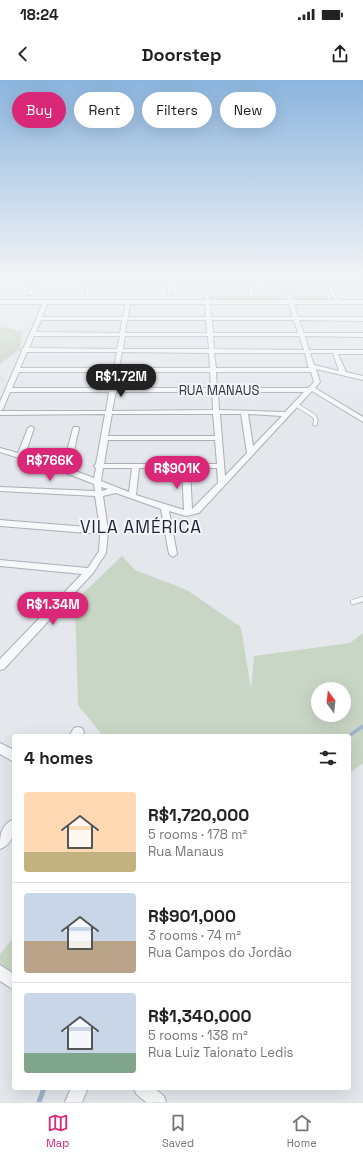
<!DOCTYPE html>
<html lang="en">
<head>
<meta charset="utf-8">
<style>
	:root { --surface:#fff; --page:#f2f2f2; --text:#222; --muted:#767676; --line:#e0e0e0; --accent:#db2777 }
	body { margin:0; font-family:"Space Grotesk",sans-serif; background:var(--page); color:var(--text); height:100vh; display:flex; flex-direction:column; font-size:15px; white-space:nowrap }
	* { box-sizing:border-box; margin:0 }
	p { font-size:13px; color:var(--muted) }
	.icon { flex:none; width:22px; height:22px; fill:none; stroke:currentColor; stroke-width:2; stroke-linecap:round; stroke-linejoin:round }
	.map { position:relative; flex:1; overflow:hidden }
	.panel { position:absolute; left:12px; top:654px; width:339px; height:356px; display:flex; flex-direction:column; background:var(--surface); border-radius:4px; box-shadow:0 4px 16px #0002 }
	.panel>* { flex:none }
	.banner { position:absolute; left:12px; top:12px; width:339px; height:36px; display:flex; gap:8px }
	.needle { width:26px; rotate:345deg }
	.fabs { position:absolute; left:311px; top:602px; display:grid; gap:8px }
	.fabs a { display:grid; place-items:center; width:40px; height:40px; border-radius:50%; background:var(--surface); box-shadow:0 4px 16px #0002; font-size:20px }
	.price { position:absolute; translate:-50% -34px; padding:0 9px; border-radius:14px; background:var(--accent); color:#fff; font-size:13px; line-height:26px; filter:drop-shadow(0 1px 2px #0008) }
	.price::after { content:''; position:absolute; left:50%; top:24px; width:12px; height:9px; margin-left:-6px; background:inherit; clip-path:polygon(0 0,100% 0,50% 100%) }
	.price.selected { background:#222; color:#fff }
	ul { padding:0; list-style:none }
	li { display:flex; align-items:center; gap:12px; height:100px; padding:0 12px }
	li+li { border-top:1px solid var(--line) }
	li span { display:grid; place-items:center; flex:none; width:112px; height:80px; border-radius:4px; color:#555 }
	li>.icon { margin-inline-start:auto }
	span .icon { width:48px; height:48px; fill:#fffc; stroke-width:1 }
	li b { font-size:17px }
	h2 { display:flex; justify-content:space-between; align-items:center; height:48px; padding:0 12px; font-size:17px }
	.chip { padding:0 14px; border-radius:18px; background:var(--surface); box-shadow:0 4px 16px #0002; font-size:14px; line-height:36px }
	.chip.selected { background:var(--accent); color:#fff }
	.status { display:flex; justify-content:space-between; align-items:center; height:28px; padding:0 20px; background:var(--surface); direction:ltr }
	.status svg { height:11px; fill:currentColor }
	header { display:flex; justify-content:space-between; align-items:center; height:52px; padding:0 12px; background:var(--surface); font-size:18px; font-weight:800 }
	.dock { display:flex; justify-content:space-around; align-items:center; height:56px; border-top:1px solid var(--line); background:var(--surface); font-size:11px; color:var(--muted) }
	.dock a { display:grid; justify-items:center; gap:2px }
	.dock .selected { color:var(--accent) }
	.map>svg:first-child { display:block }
	.green { fill:#c9d6c5; fill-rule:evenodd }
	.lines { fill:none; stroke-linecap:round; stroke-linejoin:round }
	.stream-far1 { stroke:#9fb4cc; stroke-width:3.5 }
	.stream { stroke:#9fb4cc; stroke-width:5 }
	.service-far1-casing { stroke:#a9aeb7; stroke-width:5 }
	.service-casing { stroke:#a9aeb7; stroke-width:6 }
	.minor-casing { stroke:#a9aeb7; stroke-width:2 }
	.tertiary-casing { stroke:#a9aeb7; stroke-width:2 }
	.path { stroke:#c2c5cb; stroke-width:1; stroke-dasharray:1.5 1.5; stroke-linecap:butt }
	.service-far1 { stroke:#f7f8fa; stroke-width:3.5 }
	.service { stroke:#f7f8fa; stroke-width:4.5 }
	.minor { fill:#f7f8fa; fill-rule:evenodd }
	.tertiary { fill:#f7f8fa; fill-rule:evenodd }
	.labels { text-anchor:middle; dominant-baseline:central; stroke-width:4; stroke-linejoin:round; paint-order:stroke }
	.far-street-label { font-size:13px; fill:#2b3445; stroke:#f4f6f9 }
	.quarter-label { font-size:17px; letter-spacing:1px; fill:#1d2536; stroke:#f4f6f9 }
</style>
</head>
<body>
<div class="status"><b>18:24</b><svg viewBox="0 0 49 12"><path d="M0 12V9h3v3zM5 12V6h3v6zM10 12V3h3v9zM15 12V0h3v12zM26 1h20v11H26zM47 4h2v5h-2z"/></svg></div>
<header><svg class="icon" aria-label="back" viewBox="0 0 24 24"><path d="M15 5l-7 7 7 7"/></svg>Doorstep<svg class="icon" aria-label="share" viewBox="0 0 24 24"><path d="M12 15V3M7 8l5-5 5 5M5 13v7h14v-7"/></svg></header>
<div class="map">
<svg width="363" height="1022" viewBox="0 0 363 1022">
	<rect width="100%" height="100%" fill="#e4e7ec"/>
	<path class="green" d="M265,197H319L326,212H269Z
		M210,216H281L285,218L281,220H213L208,219Z
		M293,216H324L329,219L326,220H294L290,218Z
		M0,248H7L22,253L20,269L0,284Z
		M122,476L135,490L187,510L241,547L251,609L254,576L350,563L363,553V683L349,694V656H103L78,625L75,521ZM318,609H344V635H318Z
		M14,857V903L0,892V874Z"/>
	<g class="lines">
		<path class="stream-far1" d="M349,656L363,646"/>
		<path class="stream" d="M39,1022L44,1008"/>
		<defs>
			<path id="service-far1" d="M295,324L314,336L316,340L315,344"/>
			<path id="service" d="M353,522L363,519"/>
			<path id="minor" d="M37,197H41L31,215H27Z
				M90,197H94V199H168V197H172V199H246V197H250L254,215L252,216L250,215L247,201H172V214L170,215L168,214V201H93L89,215L87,216L85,215Z
				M323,197H327L328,199H363V201H329L339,222L337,223L335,222Z
				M288,213L290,214L298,237H363V241L299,240L304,253H363V257L305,256L309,270H363V274H338L346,292L363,296V300L316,289L320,302L315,308L363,337V342L312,311L199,433L186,436L169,431L177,474L173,477L169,474L161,429L116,413L103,416L108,451L106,473L93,493L4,589L0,590V579L82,494L0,486V480L88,488L99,471L100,454L0,446V440L100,448L95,416L0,411V407L95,411L94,404L63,392L0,372V368L18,373L28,348L31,346L34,348L25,375L63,387L73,348L74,347H78L79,348L70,389L94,398L96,388L94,386L96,384L105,334L0,335V331H106L109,312H10L3,329L0,331V322L22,271L21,270L23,269L44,221L48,222L42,237H123L126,222L128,221L130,222L128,237H206L205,215L207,214L209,215L211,237H293L286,214ZM41,240H122L120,253L36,252ZM127,240H206L207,253H125ZM212,240H294L298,253H213ZM34,256H120L117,269L29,268ZM125,256H208L209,269H123ZM213,256H299L304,270L214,269ZM27,272H117L114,288H20ZM122,272L209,273L210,288H119ZM214,273H305L308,285L307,286L310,288H216ZM310,273H333L339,291L314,285ZM19,292H113L110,308H12ZM119,292H210L211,308H116ZM216,292H311L314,302L308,308H217ZM116,312H212L213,330L112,331ZM218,312H304L285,332L219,330ZM112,334H213L215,356H108ZM220,334H241L247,373L225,396ZM248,334L282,336L253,366ZM108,360H215L217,384H104ZM103,388H132L129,412L101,401ZM139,388H182L184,430L136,415ZM190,388H217L218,403L192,429ZM101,407L108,409L102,411Z
				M78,647L82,648L84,652L82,656H69L74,648Z
				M0,663L14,670V682L0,674Z
				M14,739C14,752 14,764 0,769C0,756 0,745 14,739Z
				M0,885L14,894V910L0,901Z
				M71,1008H88L82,1022H65Z
				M134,1008H154L164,1016L166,1022H146L136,1014Z"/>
			<path id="tertiary" d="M0,220H363V224H0Z"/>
		</defs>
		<use href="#service-far1" class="service-far1-casing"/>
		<use href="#service" class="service-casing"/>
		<use href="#minor" class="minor-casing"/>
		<use href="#tertiary" class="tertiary-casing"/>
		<path class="path" d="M0,247L20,251L27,248
			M20,251L23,252L24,255
			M0,264L10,267L11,272L0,277
			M0,283L17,270
			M0,295L3,303"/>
		<use href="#service-far1" class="service-far1"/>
		<use href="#service" class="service"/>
		<use href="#minor" class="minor"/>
		<use href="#tertiary" class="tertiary"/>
	</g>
	<linearGradient id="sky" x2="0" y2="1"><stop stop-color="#8bb4dd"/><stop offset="0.58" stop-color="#f3f4f6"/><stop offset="1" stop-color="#f3f4f6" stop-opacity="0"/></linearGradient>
	<rect width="363" height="340" fill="url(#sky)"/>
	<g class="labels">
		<g class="far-street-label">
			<text x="219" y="310">RUA MANAUS</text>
		</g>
		<g class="quarter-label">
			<text x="141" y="447">VILA AMÉRICA</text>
		</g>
	</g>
</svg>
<div class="fabs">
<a><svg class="needle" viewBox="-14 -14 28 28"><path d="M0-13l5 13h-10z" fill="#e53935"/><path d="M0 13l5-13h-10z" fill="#767676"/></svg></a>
</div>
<b class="price selected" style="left:121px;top:318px">R$1.72M</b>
<b class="price" style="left:50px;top:402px">R$766K</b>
<b class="price" style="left:177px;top:410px">R$901K</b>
<b class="price" style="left:53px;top:546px">R$1.34M</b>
<div class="banner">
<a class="chip selected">Buy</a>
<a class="chip">Rent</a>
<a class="chip">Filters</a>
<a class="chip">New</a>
</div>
<section class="panel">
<h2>4 homes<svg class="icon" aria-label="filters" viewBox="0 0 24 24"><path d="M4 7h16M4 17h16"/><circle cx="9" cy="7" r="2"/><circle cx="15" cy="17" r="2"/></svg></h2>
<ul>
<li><span style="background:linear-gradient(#ffd9b3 75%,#c2b280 0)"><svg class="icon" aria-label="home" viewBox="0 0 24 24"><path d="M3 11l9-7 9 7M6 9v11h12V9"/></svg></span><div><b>R$1,720,000</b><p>5 rooms · 178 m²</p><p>Rua Manaus</p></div></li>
<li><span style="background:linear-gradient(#c9d6e8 60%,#b9a48a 0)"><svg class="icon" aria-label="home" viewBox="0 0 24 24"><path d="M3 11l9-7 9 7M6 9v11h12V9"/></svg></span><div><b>R$901,000</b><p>3 rooms · 74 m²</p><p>Rua Campos do Jordão</p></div></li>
<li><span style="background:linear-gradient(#c9d6e8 75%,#7fa58c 0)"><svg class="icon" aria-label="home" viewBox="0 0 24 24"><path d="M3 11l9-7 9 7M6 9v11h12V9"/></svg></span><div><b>R$1,340,000</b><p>5 rooms · 138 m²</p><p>Rua Luiz Taionato Ledis</p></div></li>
</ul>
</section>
</div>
<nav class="dock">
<a class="selected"><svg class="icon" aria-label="map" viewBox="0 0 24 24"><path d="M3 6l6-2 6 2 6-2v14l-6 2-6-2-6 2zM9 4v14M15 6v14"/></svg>Map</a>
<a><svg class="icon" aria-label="saved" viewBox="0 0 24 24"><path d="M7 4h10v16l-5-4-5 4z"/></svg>Saved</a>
<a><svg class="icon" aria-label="home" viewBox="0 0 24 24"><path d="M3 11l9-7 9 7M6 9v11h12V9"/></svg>Home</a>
</nav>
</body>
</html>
